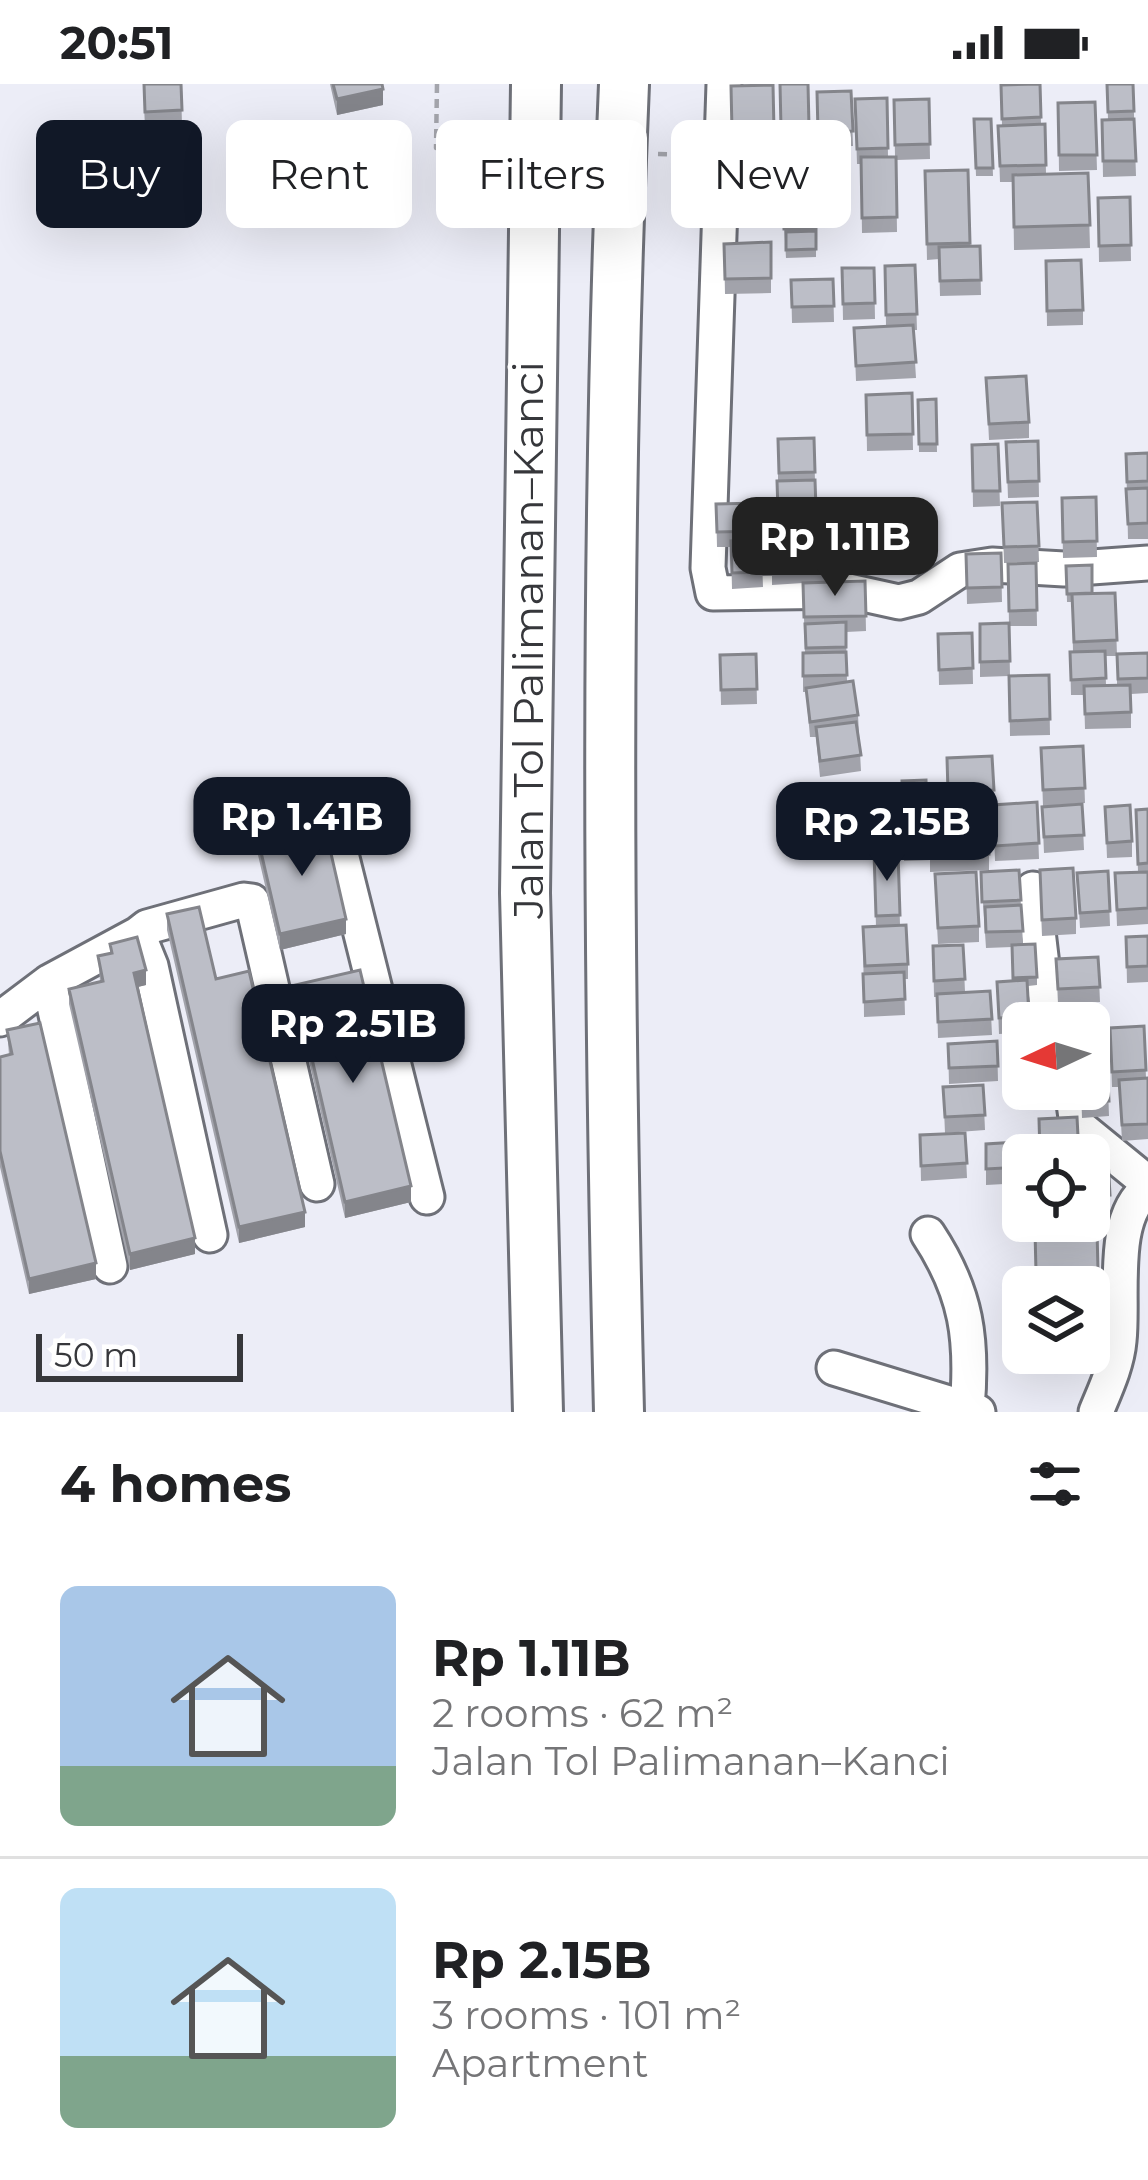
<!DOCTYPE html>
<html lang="en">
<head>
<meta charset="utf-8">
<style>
	:root { --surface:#fff; --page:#f2f2f2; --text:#202124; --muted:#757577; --line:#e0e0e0; --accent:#111827 }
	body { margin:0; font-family:Montserrat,sans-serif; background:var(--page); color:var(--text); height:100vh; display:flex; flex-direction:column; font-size:45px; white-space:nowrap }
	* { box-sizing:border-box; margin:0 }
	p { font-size:39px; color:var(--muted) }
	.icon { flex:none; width:66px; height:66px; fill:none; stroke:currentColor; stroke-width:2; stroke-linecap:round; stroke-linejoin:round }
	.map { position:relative; height:1328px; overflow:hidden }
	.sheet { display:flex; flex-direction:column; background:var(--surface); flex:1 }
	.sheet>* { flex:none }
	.banner { position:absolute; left:36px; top:36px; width:1077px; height:108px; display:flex; gap:24px }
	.needle { width:78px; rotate:266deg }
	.controls { position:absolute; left:1002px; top:918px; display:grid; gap:24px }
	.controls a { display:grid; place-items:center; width:108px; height:108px; border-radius:18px; background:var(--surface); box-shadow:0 12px 48px #0002; font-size:60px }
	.scale { position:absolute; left:36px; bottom:30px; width:207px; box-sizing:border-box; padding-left:12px; border:6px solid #36373b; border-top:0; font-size:33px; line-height:42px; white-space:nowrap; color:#36373b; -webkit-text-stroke:9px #fff; paint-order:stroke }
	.price { position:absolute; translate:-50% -102px; padding:0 27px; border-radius:24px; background:var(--accent); color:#fff; font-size:39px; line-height:78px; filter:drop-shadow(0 3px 6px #0008) }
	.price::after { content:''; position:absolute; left:50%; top:72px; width:36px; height:27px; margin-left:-18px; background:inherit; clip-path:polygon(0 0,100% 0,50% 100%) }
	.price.on { background:#222; color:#fff }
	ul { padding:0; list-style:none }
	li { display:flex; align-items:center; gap:36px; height:300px; padding:0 60px }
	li+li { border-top:3px solid var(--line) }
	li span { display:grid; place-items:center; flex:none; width:336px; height:240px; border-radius:18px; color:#555 }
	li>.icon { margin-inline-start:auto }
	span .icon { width:144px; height:144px; fill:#fffc; stroke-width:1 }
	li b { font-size:51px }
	h2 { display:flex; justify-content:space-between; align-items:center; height:144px; padding:0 60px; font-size:51px }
	.chip { padding:0 42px; border-radius:18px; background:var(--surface); box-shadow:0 12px 48px #0002; font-size:42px; line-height:108px }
	.chip.on { background:var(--accent); color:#fff }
	.status { display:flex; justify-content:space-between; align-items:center; height:84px; padding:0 60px; background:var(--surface); direction:ltr }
	.status svg { height:33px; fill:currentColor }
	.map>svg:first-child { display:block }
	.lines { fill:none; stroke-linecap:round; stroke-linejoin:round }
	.minor-casing { stroke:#6e7078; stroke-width:39 }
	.highway-casing { stroke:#6e7078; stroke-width:54 }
	.path { stroke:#a4a5ac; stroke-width:4.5; stroke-dasharray:9 6; stroke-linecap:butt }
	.minor { stroke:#fff; stroke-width:33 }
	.highway { stroke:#fff; stroke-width:48 }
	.path-bridge { stroke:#a4a5ac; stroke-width:4.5; stroke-dasharray:9 6; stroke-linecap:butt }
	.wall { fill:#a2a3ab }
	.shaded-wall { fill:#84858b }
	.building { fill:#bcbec7; stroke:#84858b; stroke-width:3 }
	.labels { text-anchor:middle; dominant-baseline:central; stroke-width:9; stroke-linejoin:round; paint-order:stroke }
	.street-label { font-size:42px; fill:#36373b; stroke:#fff }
</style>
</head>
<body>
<div class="status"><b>20:51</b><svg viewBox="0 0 49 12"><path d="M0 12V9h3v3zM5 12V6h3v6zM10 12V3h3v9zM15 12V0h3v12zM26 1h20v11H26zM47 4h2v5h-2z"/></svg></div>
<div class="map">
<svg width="1148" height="1328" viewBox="0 0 1148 1328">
	<rect width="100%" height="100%" fill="#ecedf7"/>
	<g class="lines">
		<defs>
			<path id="minor" d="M724,0L708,484L713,509L849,507L899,518L919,513L960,486L992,481L1064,485L1148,479
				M338,758L427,1113
				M1033,805L1046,915L1057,939
				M138,850L147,843L244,816L252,817L317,1100
				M49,898L138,850L151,882L210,1151
				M0,935L49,898L110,1182
				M1072,1005L1077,1041L1148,1099
				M928,1150C967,1209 973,1256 967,1325
				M834,1284L978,1328
				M1096,1328C1105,1306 1117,1281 1119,1257C1124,1214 1109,1133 1148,1105"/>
			<path id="highway" d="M536,0L525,809L538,1328
				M619,1328C608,886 605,442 624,0"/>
		</defs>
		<use href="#minor" class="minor-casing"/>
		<use href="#highway" class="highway-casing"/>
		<path class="path" d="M437,0L436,64L480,69
			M658,70L694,71"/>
		<use href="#minor" class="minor"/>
		<use href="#highway" class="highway"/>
		<path class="path-bridge" d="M480,69L640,70"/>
	</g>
	<path class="wall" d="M143,0H181L182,42L145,43Z
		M330,0H382L383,21L337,31Z
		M780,0H808L809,59H798L799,116L767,117L765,62L732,63L731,2L773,1L774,51H781Z
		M1040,0L1041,40H1045L1046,90L1088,89L1090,164L1014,166L1013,98H1000L998,42L1002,41L1001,1Z
		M1107,0H1133L1136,92L1103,93L1102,36H1108Z
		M851,7L853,62L818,63L817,8Z
		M887,14L888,73H895L894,16L929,15L930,75L896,76L897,148L862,149L861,80H857L855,15Z
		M1095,18L1097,86L1059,87L1058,19Z
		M974,35H991L993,92H976Z
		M968,86L970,162H980L981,211L940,212L939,175L927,176L925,87Z
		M1130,113L1131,177L1099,178L1098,114Z
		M816,123V173L786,174L783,124Z
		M771,158V209L725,210L724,160Z
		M1046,177L1083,226V241L1047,242Z
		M915,181L917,246H913L916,294L856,297L854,244L886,242L885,182Z
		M842,184H874L875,235L843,236Z
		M833,195L834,238L792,239L791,196Z
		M986,294L1029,338V354L989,356Z
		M912,309L913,366L867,367L866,311Z
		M936,315L937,368H919L918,316Z
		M814,354L816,441L778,442V355Z
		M1038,357L1039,413L1008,414L1006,358Z
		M998,360L1000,422L973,423L972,361Z
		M1148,369V455H1128L1126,370Z
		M1096,413L1097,473L1063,474L1062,414Z
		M1037,418L1039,478L1004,479L1002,419Z
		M760,419L763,503L732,505L731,463H717L716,420Z
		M823,453L825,498L865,497L866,547L846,548L847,598L858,631L861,687L820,693L816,653H810L806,608H803V569H805L803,499L772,501V455Z
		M1001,469L1002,518L967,520L966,470Z
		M1036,479L1037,542H1009L1008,480Z
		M1066,482L1092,510L1115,509L1117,572H1105L1106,601H1117V570L1148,569V609L1131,610V644L1085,645L1084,611H1071L1070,568H1073L1072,518H1067Z
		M1009,539L1010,592L1049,591L1050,651L1010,652L1009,592L980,593V540Z
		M972,549L973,600L939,601L938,550Z
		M756,570L757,620L721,621L720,571Z
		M1083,662L1085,719L1043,722L1041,664Z
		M992,672L994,721L1037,718L1039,775L995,777L993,721L948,724L947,674Z
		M902,697L927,733L989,770V786L930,788V776L904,777Z
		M1082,720L1084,766L1044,769L1042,723Z
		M1105,723L1132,757V773L1107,774Z
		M1148,725V840L1117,842L1115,789L1138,788L1136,726Z
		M258,755L346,850L280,866L258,771Z
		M874,768H898L900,841L908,880V895H904L905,931L864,933L863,843H876Z
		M1019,786L1023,860L1037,893V901L1028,902L1029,939H1023V1005H1063V1012L1022,1014L1019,949L999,950L997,898L1013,897L1012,863L986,864L981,788Z
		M1108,787L1110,842L1080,844L1077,789Z
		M1040,802L1076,834V850L1042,852Z
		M935,806L979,842V858L938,860Z
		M167,830L216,895L305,1143L239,1159L167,846Z
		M1148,852V898L1127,899L1126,853Z
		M110,860L146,901L137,903L195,1170L130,1186L69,920V905L100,897L98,872L110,870Z
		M963,861L965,908L990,907L992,951L938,954L937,913H934L933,862Z
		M1098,873L1100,918L1058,920L1056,875Z
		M295,901L411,1118L345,1134L295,916Z
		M1144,942L1146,994H1148V1055L1122,1057L1119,1003H1112L1110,944Z
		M7,946L96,1195L29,1210L0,1083V973L9,971Z
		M997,957L998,997L949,1000L948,960Z
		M1107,975L1109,1032L1082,1034L1081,1005Z
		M983,1001L985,1046L945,1049L943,1003Z
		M965,1049L967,1094L921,1097L920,1051Z
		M986,1060L1023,1071V1099L986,1101Z
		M1108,1075L1110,1127L1089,1128V1076Z
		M1097,1146L1098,1202L1036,1203L1035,1147Z
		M1089,1209H1099L1100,1279H1048V1269H1089Z"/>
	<path class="shaded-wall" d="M383,5V21L337,31V15Z
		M346,835V850L280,866V850Z
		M146,886V901L134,904V889Z
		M411,1102V1118L345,1134V1118Z
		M305,1128V1143L239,1159V1143Z
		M195,1154V1170L130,1186V1170Z
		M96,1179V1195L29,1210V1195Z"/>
	<path class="building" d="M144,0H181L182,26L145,28Z
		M333,0H382L383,5L337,15Z
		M780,0H808L809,43L781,44Z
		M1040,0L1041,33L1002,35L1001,1Z
		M1107,0H1133L1134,27L1108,28Z
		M773,1L774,46L732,47L731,2Z
		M851,7L853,47L818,48L817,8Z
		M887,14L888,64L857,65L855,15Z
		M929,15L930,60L895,61L894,16Z
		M1095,18L1097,71H1059L1058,19Z
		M974,35H991L993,84H976Z
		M1134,35L1136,77H1103L1102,36Z
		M1045,40L1046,81L1000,82L998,42Z
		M798,50L799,100L767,101L765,51Z
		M861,73H896L897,133L862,134Z
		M968,86L970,159L927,160L925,87Z
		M1088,89L1090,141L1014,143L1013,91Z
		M1130,113L1131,161L1099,162L1098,114Z
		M816,123V144L784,145L783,124Z
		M816,147V165L786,166V148Z
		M771,158V194L725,195L724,160Z
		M980,162L981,196L940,197L939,163Z
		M1081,176L1083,226L1047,227L1046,177Z
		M915,181L917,230L886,231L885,182Z
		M842,184H874L875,219L843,220Z
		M833,195L834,222L792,223L791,196Z
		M913,241L916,278L856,282L854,244Z
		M1026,292L1029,338L989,340L986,294Z
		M912,309L913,350L867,351L866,311Z
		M936,315L937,360H919L918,316Z
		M814,354L815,388L779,389L778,355Z
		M1038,357L1039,397L1008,398L1006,358Z
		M998,360L1000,407H973L972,361Z
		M1148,369V397L1127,398L1126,370Z
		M815,396L816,425L778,427L777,397Z
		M1148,404V439L1128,440L1126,405Z
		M1096,413L1097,457L1063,458L1062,414Z
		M1037,418L1039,462L1004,463L1002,419Z
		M760,419L761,447L717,448L716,420Z
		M823,453L825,483L772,485V455Z
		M762,455L763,488L732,489L731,457Z
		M1001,469L1002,503L967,504L966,470Z
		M1036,479L1037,526L1009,527L1008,480Z
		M1092,481V509L1067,510L1066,482Z
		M865,497L866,532L804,533L803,499Z
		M1115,509L1117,556L1074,558L1072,510Z
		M846,538V563L806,564L805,540Z
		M1009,539L1010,577L980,578V540Z
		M972,549L973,584L939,586L938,550Z
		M1105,567L1106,594L1071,596L1070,568Z
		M846,568L847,591L803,592V569Z
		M1148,569V594L1118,595L1117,570Z
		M756,570L757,605L721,606L720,571Z
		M1049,591L1050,635L1010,637L1009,592Z
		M853,597L858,631L810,638L806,604Z
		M1130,601L1131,628L1085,630L1084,602Z
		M856,638L861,671L820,677L816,643Z
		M1083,662L1085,704L1043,706L1041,664Z
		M992,672L994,706L948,708L947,674Z
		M926,696L927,733L987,730L989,770L930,773V760L904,761L902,697Z
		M1037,718L1039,759L995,762L993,721Z
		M1082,720L1084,751L1044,753L1042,723Z
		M1130,721L1132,757L1107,759L1105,723Z
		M1148,725V779L1138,780L1136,726Z
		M324,739L346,835L280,850L258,755Z
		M874,768H898L900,831L876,832Z
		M1073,784L1076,834L1042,836L1040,786Z
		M1019,786L1021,816L982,818L981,788Z
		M1108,787L1110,827L1080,829L1077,789Z
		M976,788L979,842L938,844L935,790Z
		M1148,788V824L1117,826L1115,789Z
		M1021,821L1023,847L986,848L985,823Z
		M199,823L216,895L249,887L305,1128L239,1143L167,830Z
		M906,841L908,880L865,882L863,843Z
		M1148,852V882L1127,883L1126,853Z
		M137,853L146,886L134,889L195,1154L130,1170L69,905L103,897L98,872L112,869L110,860Z
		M1035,860L1037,893L1013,894L1012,861Z
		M963,861L965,895L934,897L933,862Z
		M1098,873L1100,903L1058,905L1056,875Z
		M360,886L411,1102L345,1118L295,901Z
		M904,888L905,915L864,918L863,890Z
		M1027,896L1029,933L999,934L997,898Z
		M990,907L992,935L938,938L937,910Z
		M40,939L96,1179L29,1195L0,1067V973L12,970L7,946Z
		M1144,942L1146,986L1112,988L1110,944Z
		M1019,947H1023L1022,999Z
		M997,957L998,982L949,984L948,960Z
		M1107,975L1109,1017L1082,1018V1005H1089V976Z
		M1148,994V1040L1122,1041L1119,996Z
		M983,1001L985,1031L945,1033L943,1003Z
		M1077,1033L1079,1071H1040L1039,1035Z
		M965,1049L967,1079L921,1082L920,1051Z
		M1035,1057L1036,1071H1023V1083L986,1085V1060Z
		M1108,1075L1110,1111L1089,1112V1076Z
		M1097,1146L1098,1186L1036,1188L1035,1147Z
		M1089,1209H1099L1100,1263H1089Z"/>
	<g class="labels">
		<g class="street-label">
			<text transform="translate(528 556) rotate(-90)">Jalan Tol Palimanan–Kanci</text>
		</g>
	</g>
</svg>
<div class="controls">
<a><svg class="needle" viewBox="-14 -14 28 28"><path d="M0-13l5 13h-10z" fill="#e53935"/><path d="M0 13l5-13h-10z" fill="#757577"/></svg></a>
<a><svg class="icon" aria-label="locate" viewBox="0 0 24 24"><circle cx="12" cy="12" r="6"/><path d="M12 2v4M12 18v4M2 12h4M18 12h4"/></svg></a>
<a><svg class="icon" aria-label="layers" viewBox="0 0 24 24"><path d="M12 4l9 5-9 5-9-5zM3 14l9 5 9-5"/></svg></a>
</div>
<div class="scale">50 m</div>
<b class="price on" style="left:835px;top:515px">Rp 1.11B</b>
<b class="price" style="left:302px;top:795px">Rp 1.41B</b>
<b class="price" style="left:887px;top:800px">Rp 2.15B</b>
<b class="price" style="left:353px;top:1002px">Rp 2.51B</b>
<div class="banner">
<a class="chip on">Buy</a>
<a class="chip">Rent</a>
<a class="chip">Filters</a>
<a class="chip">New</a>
</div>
</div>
<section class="sheet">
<h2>4 homes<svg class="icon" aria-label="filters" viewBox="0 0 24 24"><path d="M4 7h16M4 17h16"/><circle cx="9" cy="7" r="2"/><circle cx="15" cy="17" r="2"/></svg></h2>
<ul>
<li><span style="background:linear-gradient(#a9c7e8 75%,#7fa58c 0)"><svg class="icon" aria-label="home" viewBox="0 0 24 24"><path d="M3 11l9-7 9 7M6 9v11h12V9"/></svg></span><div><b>Rp 1.11B</b><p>2 rooms · 62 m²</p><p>Jalan Tol Palimanan–Kanci</p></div></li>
<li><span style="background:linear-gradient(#bfe0f5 70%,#7fa58c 0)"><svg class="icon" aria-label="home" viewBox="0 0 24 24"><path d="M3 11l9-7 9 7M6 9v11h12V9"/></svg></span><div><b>Rp 2.15B</b><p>3 rooms · 101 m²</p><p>Apartment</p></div></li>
</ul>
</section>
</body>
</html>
